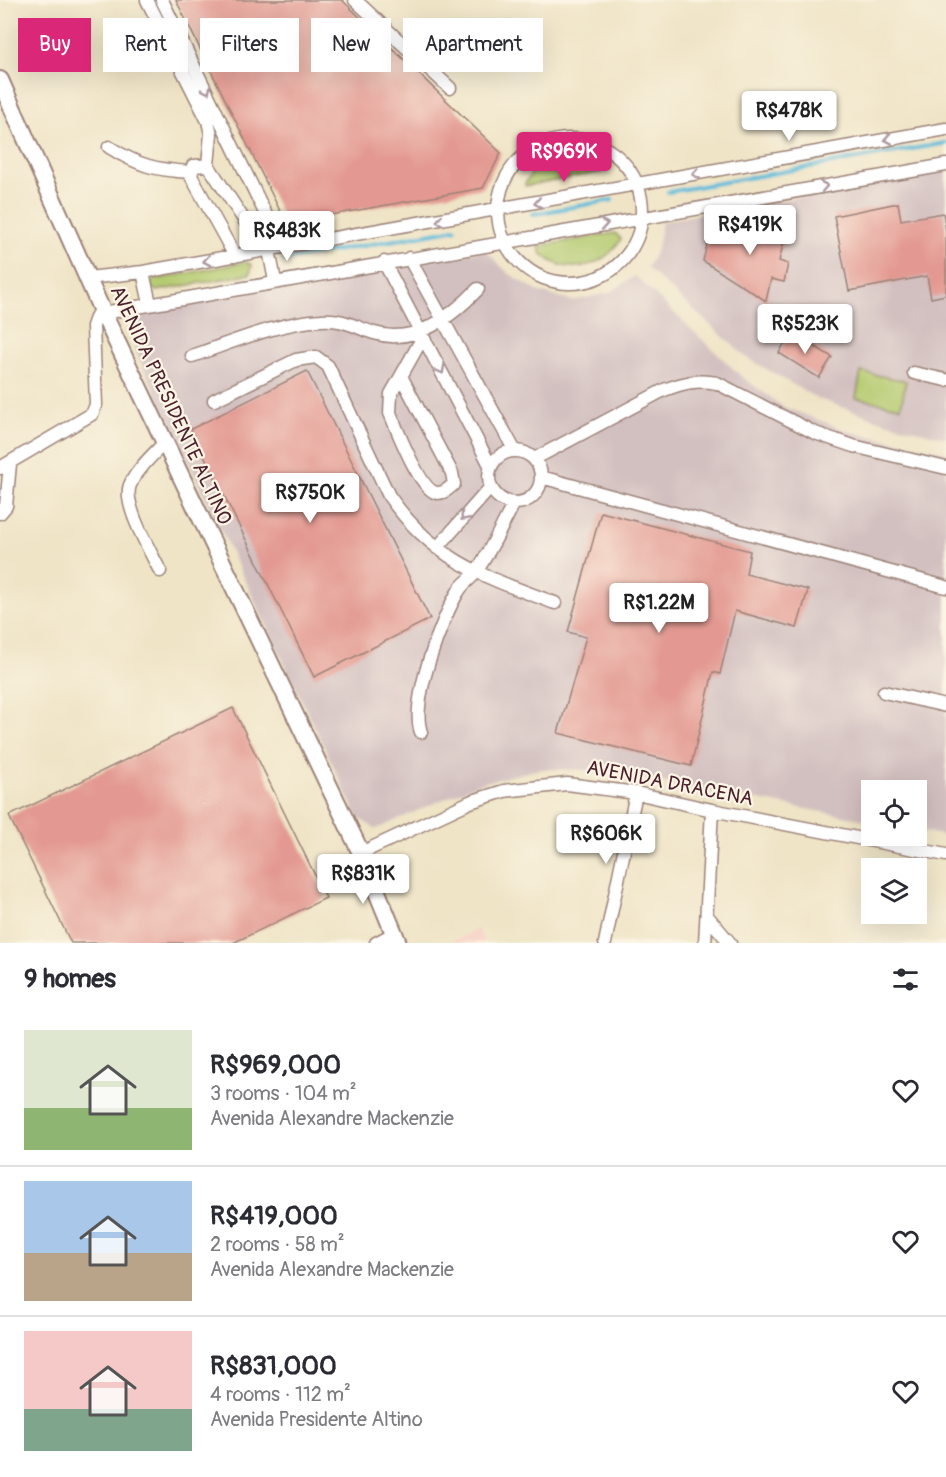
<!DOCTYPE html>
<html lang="en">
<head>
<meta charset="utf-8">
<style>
	:root { --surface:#fff; --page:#f2f2f3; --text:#2b2b33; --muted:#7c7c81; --line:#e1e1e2; --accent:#db2777 }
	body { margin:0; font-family:Pangolin,sans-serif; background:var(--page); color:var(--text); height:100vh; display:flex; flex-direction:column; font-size:22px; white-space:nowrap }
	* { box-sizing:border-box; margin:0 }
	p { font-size:20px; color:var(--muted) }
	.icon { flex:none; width:33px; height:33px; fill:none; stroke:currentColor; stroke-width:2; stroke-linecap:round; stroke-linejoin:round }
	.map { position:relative; height:943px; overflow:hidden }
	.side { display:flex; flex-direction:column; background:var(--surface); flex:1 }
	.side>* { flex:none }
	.guide { position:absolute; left:18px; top:18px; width:600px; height:54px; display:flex; gap:12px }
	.controls { position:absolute; left:861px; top:780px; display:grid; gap:12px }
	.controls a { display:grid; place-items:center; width:66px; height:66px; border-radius:0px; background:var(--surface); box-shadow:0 6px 24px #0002; font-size:30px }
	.price { position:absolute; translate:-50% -51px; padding:0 14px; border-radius:6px; background:#fff; color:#222; font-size:20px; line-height:39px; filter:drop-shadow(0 2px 3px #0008) }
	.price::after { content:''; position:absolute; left:50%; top:36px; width:18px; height:14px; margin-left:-9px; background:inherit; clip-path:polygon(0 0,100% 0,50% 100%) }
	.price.current { background:var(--accent); color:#fff }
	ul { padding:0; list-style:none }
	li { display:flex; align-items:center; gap:18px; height:150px; padding:0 24px }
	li+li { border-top:2px solid var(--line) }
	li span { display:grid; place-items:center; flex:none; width:168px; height:120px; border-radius:0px; color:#555 }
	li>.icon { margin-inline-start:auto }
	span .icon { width:72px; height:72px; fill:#fffc; stroke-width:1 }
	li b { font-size:26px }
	h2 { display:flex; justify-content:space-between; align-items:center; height:72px; padding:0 24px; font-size:26px }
	.chip { padding:0 21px; border-radius:0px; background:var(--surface); box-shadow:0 6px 24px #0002; font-size:21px; line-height:54px }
	.chip.current { background:var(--accent); color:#fff }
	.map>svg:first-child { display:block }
	.built { fill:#f7d1c7 }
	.industrial { fill:#d2bfc0 }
	.green { fill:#b4ca6f; stroke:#7f744d; stroke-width:1.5 }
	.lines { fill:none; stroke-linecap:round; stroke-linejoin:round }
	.stream { stroke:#5bbbda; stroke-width:4 }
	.building { fill:#e39991 }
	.minor-casing { stroke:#9c8278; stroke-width:15 }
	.major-casing { stroke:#9c8278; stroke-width:20 }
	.minor { stroke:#fff; stroke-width:12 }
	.major { stroke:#fff; stroke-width:16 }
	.oneway { stroke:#ae9aa0 }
	.labels { text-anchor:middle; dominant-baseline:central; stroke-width:4.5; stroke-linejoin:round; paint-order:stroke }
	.street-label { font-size:20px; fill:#4a1f2b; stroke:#fcf5e5 }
</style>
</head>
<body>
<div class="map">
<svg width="946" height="943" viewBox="0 0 946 943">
	<rect width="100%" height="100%" fill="#fcf5e5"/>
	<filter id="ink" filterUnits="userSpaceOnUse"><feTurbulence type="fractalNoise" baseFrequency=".0167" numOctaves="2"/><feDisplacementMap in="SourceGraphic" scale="12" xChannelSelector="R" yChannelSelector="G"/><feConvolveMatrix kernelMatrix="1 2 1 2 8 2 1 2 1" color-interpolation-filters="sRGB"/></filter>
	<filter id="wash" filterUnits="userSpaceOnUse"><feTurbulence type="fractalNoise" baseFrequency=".008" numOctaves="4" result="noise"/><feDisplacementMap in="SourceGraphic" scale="24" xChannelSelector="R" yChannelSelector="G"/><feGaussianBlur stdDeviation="1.35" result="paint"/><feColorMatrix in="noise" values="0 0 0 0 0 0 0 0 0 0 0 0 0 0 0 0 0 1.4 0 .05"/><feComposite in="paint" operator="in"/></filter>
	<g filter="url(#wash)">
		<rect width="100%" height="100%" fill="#efe4c6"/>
		<path class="built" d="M478,929L485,943H450Z"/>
		<path class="industrial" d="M946,171V438L885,422L816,398L746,357L647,268L657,249L662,221Z
			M485,250L508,273L539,292L572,301L609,293L635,276L742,377L782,406L850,432L946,452V836L917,830L916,790H872L871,821L599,770L540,769L478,784L376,829L358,818L135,350L133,325L152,310Z"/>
		<path class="green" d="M580,154L596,159L603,167L601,172L525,186V183C538,162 555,153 580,154Z
			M615,233L621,239C605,268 564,278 540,252L539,246Z
			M246,262L252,265L250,274L162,290L156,291L149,285L152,280Z
			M861,372L906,381L901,407L856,398Z"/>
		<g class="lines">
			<path class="stream" d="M668,192L946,143
				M533,214L612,200
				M284,260L456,229"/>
		</g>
		<g id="blocks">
			<path class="building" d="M176,0H342L501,153L483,188L286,223Z
				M898,203L901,220L943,213L946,231V295L931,298L927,276L849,291L834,216Z
				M789,220L779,261L788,264L784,282L771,279L766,301L703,261L709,236Z
				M791,332L832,357L819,378L779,353Z
				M307,371L430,619L314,677L191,429Z
				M601,512L750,551L746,574L808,590L797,628L735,611L720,674L713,672L691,766L558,733L586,637L568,632Z
				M233,708L326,898L233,943H71L9,816Z"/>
		</g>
	</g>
	<g filter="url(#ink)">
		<use href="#blocks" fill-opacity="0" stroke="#9c8278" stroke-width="1.5"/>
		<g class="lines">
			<defs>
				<path id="minor" d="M147,0L208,121L211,134L208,165
					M162,0L268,219L269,250L275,281
					M355,0L450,88
					M498 211a72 72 0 1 1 144 0a72 72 0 1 1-144 0Z
					M109,147C139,166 156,170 190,172
					M235,256L191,176L193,166L208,165L252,232L269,250
					M409,258L515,451
					M384,262L491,467
					M143,272L150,304
					M88,278L143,272L946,129
					M192,356C233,342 277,323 321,320C342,318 355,327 374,333C415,346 452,316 478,289
					M914,373L946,380
					M402,378L452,473L454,484C449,488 445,493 438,493C421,493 397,429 390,413L391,394L423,337
					M214,400L296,360L316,357L328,366L389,496C434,561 485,577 555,603
					M489 477a26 26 0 1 1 52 0a26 26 0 1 1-52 0Z
					M534,459L664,390C683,383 697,379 717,383L815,433L853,446L946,468
					M0,468L92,414L96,405L93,326L97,315L103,313L946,165
					M541,477L946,587
					M0,513L6,506L10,464
					M437,548L491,487
					M160,571C151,552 122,504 130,485C137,469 153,455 165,442
					M884,692L946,706
					M421,732C410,702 441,620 458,592C462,584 471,579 476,572C491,550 502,526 514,503
					M361,853L470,802L504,791L567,784L636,793L712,810L946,855
					M708,917L730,943
					M376,943L393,934
					M605,943L636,793
					M705,943L712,810"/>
				<path id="major" d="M0,80L103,313L361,853L398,943"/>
			</defs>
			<use href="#minor" class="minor-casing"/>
			<use href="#major" class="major-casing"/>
			<use href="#minor" class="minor"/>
			<use href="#major" class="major"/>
		</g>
		<defs><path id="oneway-chevron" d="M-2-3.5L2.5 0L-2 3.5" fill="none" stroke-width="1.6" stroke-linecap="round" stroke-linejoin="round" transform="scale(1.5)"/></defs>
		<g class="oneway">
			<use href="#oneway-chevron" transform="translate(207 90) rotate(65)"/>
			<use href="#oneway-chevron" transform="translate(888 139) rotate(170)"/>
			<use href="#oneway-chevron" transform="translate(696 174) rotate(170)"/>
			<use href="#oneway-chevron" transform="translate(824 186) rotate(-10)"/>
			<use href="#oneway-chevron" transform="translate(538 203) rotate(169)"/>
			<use href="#oneway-chevron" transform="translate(440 221) rotate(170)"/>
			<use href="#oneway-chevron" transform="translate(604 224) rotate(-10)"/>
			<use href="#oneway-chevron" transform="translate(207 261) rotate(170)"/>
			<use href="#oneway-chevron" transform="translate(441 370) rotate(62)"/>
			<use href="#oneway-chevron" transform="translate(464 517) rotate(132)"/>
		</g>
	</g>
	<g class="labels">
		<g class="street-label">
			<text transform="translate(171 405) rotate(65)">AVENIDA PRESIDENTE ALTINO</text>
			<text transform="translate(670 783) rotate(11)">AVENIDA DRACENA</text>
		</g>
	</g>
</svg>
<div class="controls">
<a><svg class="icon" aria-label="locate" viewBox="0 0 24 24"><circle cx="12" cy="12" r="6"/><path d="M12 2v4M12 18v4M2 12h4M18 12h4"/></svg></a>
<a><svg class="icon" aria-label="layers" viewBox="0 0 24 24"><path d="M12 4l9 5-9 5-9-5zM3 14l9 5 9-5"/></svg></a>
</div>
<b class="price" style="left:789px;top:142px">R$478K</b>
<b class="price current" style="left:564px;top:183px">R$969K</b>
<b class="price" style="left:750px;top:256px">R$419K</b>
<b class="price" style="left:287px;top:262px">R$483K</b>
<b class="price" style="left:805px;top:355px">R$523K</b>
<b class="price" style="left:310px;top:524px">R$750K</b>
<b class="price" style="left:659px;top:634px">R$1.22M</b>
<b class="price" style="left:606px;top:865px">R$606K</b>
<b class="price" style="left:363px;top:905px">R$831K</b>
<div class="guide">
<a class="chip current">Buy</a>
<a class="chip">Rent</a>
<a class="chip">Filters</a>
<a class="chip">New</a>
<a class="chip">Apartment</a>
</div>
</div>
<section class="side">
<h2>9 homes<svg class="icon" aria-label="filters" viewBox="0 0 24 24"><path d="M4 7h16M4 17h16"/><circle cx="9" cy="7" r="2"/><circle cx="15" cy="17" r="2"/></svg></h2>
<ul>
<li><span style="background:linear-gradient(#dfe7d0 65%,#8fb573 0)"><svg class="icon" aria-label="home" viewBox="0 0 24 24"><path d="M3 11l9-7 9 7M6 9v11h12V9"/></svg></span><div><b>R$969,000</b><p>3 rooms · 104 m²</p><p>Avenida Alexandre Mackenzie</p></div><svg class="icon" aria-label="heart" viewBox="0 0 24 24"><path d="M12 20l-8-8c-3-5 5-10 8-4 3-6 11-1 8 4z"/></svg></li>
<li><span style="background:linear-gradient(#a9c7e8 60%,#b9a48a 0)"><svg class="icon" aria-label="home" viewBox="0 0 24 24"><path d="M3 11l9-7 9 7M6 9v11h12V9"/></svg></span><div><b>R$419,000</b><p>2 rooms · 58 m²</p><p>Avenida Alexandre Mackenzie</p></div><svg class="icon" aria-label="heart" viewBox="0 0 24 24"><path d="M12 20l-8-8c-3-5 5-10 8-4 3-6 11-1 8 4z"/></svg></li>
<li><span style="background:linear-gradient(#f6c9c9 65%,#7fa58c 0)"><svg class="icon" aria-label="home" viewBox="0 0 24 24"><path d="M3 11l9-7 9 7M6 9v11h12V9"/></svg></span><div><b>R$831,000</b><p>4 rooms · 112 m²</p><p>Avenida Presidente Altino</p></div><svg class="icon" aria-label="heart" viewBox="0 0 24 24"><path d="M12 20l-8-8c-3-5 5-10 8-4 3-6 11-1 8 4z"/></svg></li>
</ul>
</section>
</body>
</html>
